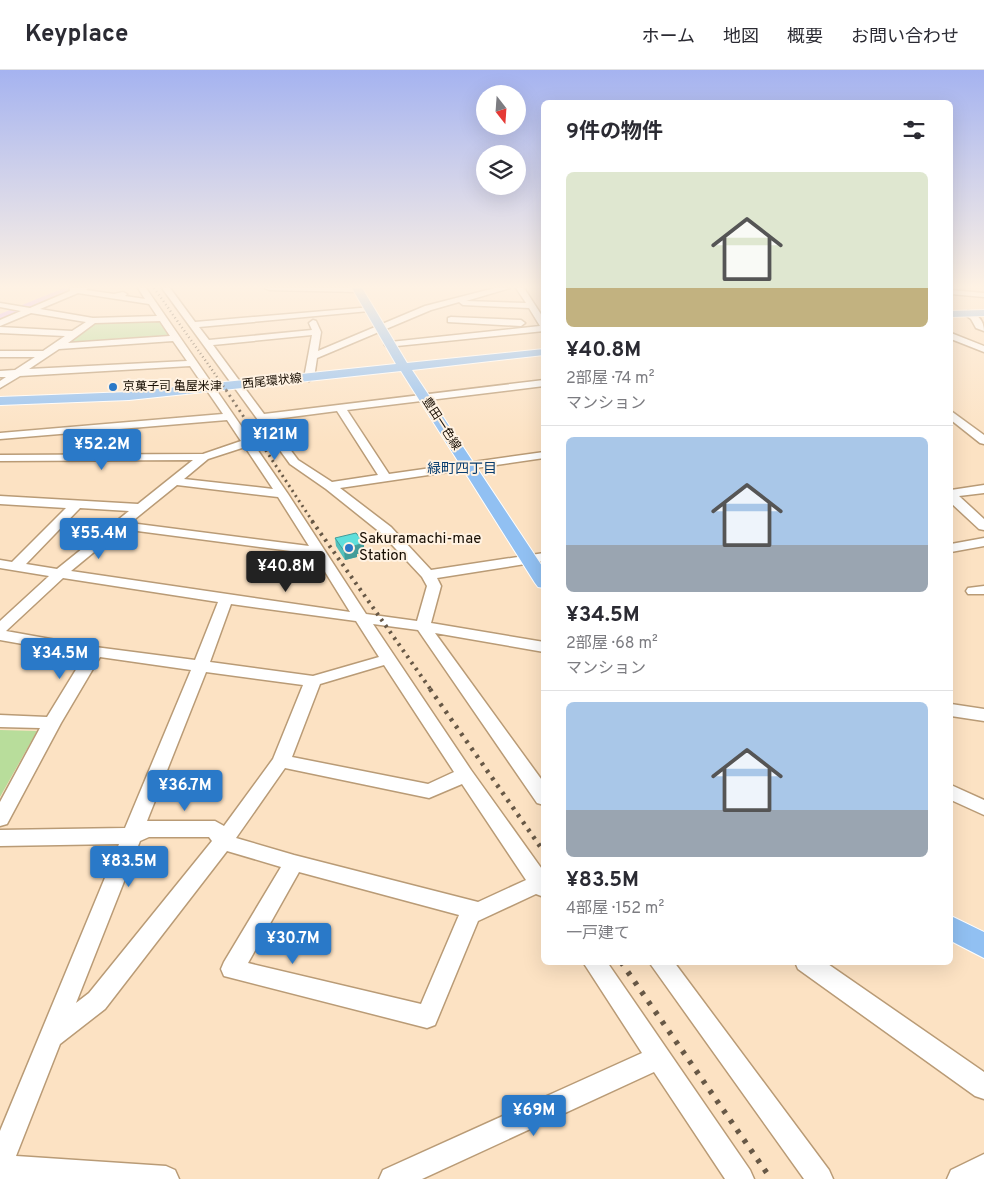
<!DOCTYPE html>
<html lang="ja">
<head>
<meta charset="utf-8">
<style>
	:root { --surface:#fff; --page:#f7f7f7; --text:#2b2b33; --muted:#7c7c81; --line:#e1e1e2; --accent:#2a79c8 }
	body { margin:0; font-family:Overpass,"Noto Sans JP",sans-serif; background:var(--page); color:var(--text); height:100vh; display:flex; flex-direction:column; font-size:19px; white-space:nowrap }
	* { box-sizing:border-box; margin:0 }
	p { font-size:16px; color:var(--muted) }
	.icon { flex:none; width:28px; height:28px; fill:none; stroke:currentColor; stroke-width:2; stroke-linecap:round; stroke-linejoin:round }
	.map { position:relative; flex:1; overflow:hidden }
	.panel { position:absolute; left:541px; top:30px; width:412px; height:865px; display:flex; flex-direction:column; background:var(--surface); border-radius:8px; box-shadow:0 5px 20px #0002 }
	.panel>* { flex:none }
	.needle { width:32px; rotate:163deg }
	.fabs { position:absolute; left:476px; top:15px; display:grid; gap:10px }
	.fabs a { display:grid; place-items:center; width:50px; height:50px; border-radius:50%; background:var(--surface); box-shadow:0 5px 20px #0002; font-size:25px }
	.price { position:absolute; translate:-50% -42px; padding:0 11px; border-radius:5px; background:var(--accent); color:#fff; font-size:16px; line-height:32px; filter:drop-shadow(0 1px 2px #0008) }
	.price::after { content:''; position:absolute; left:50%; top:30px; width:15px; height:11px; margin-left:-8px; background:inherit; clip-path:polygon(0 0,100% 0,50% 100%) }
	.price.active { background:#222; color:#fff }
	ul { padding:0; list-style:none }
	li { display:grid; align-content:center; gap:10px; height:265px; padding:0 25px }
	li+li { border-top:1px solid var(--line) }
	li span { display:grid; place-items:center; height:155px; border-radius:8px; color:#555 }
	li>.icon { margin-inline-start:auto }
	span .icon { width:90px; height:90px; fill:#fffc; stroke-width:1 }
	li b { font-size:21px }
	h2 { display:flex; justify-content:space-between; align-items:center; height:60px; padding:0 25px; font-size:21px }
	header { display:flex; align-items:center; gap:30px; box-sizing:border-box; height:70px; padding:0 25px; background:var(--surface); border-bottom:1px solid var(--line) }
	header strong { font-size:24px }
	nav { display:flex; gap:28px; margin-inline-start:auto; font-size:18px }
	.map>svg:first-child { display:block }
	.green { fill:#b8dd9b }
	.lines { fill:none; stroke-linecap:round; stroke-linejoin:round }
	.river { fill:#e0b2fd; fill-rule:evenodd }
	.minor-casing { stroke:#b99b76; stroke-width:3 }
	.major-casing { stroke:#fff; stroke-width:2 }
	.minor { fill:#fff; fill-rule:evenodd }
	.major { fill:#91c0f2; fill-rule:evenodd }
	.rail-far4 { stroke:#675846; stroke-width:2.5; stroke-dasharray:1 3; stroke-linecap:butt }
	.rail-far3 { stroke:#675846; stroke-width:3; stroke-dasharray:2 4; stroke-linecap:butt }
	.rail-far2 { stroke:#675846; stroke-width:4; stroke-dasharray:2.5 5; stroke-linecap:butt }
	.rail-far1 { stroke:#675846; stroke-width:4.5; stroke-dasharray:3 6; stroke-linecap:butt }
	.rail { stroke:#675846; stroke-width:5.5; stroke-dasharray:4 8; stroke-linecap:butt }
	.wall { fill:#52c0bc }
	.shaded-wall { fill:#429c99 }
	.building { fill:#5fdfdb; stroke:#429c99 }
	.poi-dot { fill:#2a79c8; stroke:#fff2e2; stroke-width:2 }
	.labels { text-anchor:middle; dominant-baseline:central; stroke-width:4; stroke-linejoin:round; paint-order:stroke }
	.far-street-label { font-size:12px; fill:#170d02; stroke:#fff2e2 }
	.far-poi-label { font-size:12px; fill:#170d02; stroke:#fff2e2; text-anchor:start }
	.far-neighbourhood-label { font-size:14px; fill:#083d6f; stroke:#fff2e2 }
	.poi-label { font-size:15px; fill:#170d02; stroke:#fff2e2; text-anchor:start }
</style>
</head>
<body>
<header>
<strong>Keyplace</strong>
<nav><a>ホーム</a><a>地図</a><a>概要</a><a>お問い合わせ</a></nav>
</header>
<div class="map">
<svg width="984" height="1109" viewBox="0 0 984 1109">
	<rect width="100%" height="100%" fill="#fce2c3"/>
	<path class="green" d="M158,250L170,267L66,273L97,253Z
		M0,660L37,661L0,727Z"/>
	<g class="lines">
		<path class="river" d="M64,218H83L82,221L0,253V244Z"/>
		<defs>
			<path id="minor" d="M70,218H88L86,220L114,224L123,222L127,224L125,226L145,229L138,218H146L288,424L366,544L417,551L427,516L422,507L381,463L326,419L290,394L162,218H170L195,252L372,237L373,239L369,241L199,257L209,270L312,260L309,253L313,250L316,251L321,262L318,281L425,236L495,218H510L466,231L526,233L516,218H524L544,249V261L387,277L385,275L390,272L540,256L529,238L463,235L459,232L431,240L317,288L314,308L309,311L304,308L312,265L213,275L264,344L544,310V316L347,340L389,404L544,382V388L340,418L391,457L431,500L544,483V491L437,508L441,516L431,553L544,572V582L435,563L544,713V735L537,733L418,560L373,554L471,700L544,802V827L536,824L478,851L435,955L427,958L224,906L221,899L224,892L281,797L227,781L105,939L60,974L16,1086L166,1096L175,1100L179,1109H0V1061L119,774L0,776V760L125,758L191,600L100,587L61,653L7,754L0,756V732L40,658L0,657V645L47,647L85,585L0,570V551L49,506L0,498V490L12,492L66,438L0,434V426L138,434L193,390L0,391V385L203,384L241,371L227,350L0,369V363L223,344L190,296L20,306L0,318V311L6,307H0V301L15,300L35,287H0V281H43L65,266L0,263V257L72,261L86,252L31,243L0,256V250L21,241L0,237V233L30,238L70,221ZM78,223L149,234L157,246L93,248L40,239ZM160,251L170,266L68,273L95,253ZM173,271L187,291L29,299L59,279ZM337,341L378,405L332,412L298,390L268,350ZM245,377L273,419L184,409L208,389ZM177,415L278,427L309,476L130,453ZM80,438L129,441L57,499L26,494ZM122,459L314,484L350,542L71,501ZM63,508L218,532L195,590L95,577L6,561ZM231,534L356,551L379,587L313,606L210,592ZM384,595L454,702L428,714L292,687L320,614ZM206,602L303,615L273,689L224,756L215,751H147ZM285,698L429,728L462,714L526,810L478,832L294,785L236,768ZM149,767H209L212,771L89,923L76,933L140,771ZM299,802L459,845L421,934L248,893Z
				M265,218H361L362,220L358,222L269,220Z
				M951,220L984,223V227L951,224Z
				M968,241C978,244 984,251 984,261L976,258L971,249L964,244Z
				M451,247L521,250L525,253L521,256L448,252V248Z
				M951,263L984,276V282L951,269Z
				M951,341L984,365V374L980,373L951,350Z
				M984,415V423L959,426L984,449V460L979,459L951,433V420Z
				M984,468V476L951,482V474Z
				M984,516V524H968L966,521L968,518Z
				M951,634L984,639V651L951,646Z
				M951,715L984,730V745L951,730Z
				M583,892H607L750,1100L754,1109H725L654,1002L422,1109H379L383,1100L642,983Z
				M649,892H674L829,1100L833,1109H804Z
				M795,892H825L984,1002V1029L975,1026L798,899Z
				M984,1084V1109H947L951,1100Z"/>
			<path id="major" d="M352,218H362L407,293L544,279V285L412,300L544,499V518L538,517L535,513L401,301L129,330L0,335V327L129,322L396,294Z
				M984,240V246L951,247V241Z
				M951,846L984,862V888L951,871Z"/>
		</defs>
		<use href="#minor" class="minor-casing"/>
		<use href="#major" class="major-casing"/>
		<use href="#minor" class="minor"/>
		<use href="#major" class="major"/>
		<path class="rail-far4" d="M154,218L227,321"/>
		<path class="rail-far3" d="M226,320L313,452"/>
		<path class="rail-far2" d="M312,451L431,620"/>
		<path class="rail-far1" d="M430,619L544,782"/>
		<path class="rail" d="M621,892L771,1109"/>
	</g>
	<path class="wall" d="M335,468L364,482L357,484V487L345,490L336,476Z"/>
	<path class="shaded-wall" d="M364,473V482L357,484V487L345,490L344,481L354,476Z"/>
	<path class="building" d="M356,463L364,473L354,476L356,478L344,481L335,468Z"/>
	<linearGradient id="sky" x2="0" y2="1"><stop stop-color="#a5b3f0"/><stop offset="0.58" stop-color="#fef2e4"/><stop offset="1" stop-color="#fef2e4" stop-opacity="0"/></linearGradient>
	<rect width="984" height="374" fill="url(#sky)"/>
	<g class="poi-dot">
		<circle cx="113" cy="317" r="5"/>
		<circle cx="349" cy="478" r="5"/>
	</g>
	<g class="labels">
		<g class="far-street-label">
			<text transform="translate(272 312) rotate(-6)">西尾環状線</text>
			<text transform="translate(441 354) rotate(57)">豊田一色線</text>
		</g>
		<g class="far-poi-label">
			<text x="123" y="317">京菓子司 亀屋米津</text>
		</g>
		<g class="far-neighbourhood-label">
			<text x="462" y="399">緑町四丁目</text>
		</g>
		<g class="poi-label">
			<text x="359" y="469">Sakuramachi-mae<tspan x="359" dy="17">Station</tspan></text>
		</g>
	</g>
</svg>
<div class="fabs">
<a><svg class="needle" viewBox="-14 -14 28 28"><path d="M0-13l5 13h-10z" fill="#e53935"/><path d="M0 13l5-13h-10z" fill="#7c7c81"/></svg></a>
<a><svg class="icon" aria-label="layers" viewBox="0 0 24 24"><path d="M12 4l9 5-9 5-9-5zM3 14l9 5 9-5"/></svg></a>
</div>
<b class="price" style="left:275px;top:391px">¥121M</b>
<b class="price" style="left:102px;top:401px">¥52.2M</b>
<b class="price" style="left:99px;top:490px">¥55.4M</b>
<b class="price active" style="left:286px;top:523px">¥40.8M</b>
<b class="price" style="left:60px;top:610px">¥34.5M</b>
<b class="price" style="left:185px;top:742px">¥36.7M</b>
<b class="price" style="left:129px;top:818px">¥83.5M</b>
<b class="price" style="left:293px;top:895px">¥30.7M</b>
<b class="price" style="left:534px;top:1067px">¥69M</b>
<section class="panel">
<h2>9件の物件<svg class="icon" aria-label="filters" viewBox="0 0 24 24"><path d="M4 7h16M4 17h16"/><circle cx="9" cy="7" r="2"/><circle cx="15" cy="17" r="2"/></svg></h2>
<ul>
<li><span style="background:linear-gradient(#dfe7d0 75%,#c2b280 0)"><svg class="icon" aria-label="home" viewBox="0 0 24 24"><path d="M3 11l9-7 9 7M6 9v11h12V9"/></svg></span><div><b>¥40.8M</b><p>2部屋 · 74 m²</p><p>マンション</p></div></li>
<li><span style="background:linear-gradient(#a9c7e8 70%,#9aa5b1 0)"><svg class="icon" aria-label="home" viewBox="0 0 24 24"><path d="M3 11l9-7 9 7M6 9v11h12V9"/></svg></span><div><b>¥34.5M</b><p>2部屋 · 68 m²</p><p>マンション</p></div></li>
<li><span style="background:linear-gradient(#a9c7e8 70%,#9aa5b1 0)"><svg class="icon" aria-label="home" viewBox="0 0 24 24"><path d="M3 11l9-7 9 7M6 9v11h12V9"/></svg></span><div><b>¥83.5M</b><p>4部屋 · 152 m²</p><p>一戸建て</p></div></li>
</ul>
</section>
</div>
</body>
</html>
